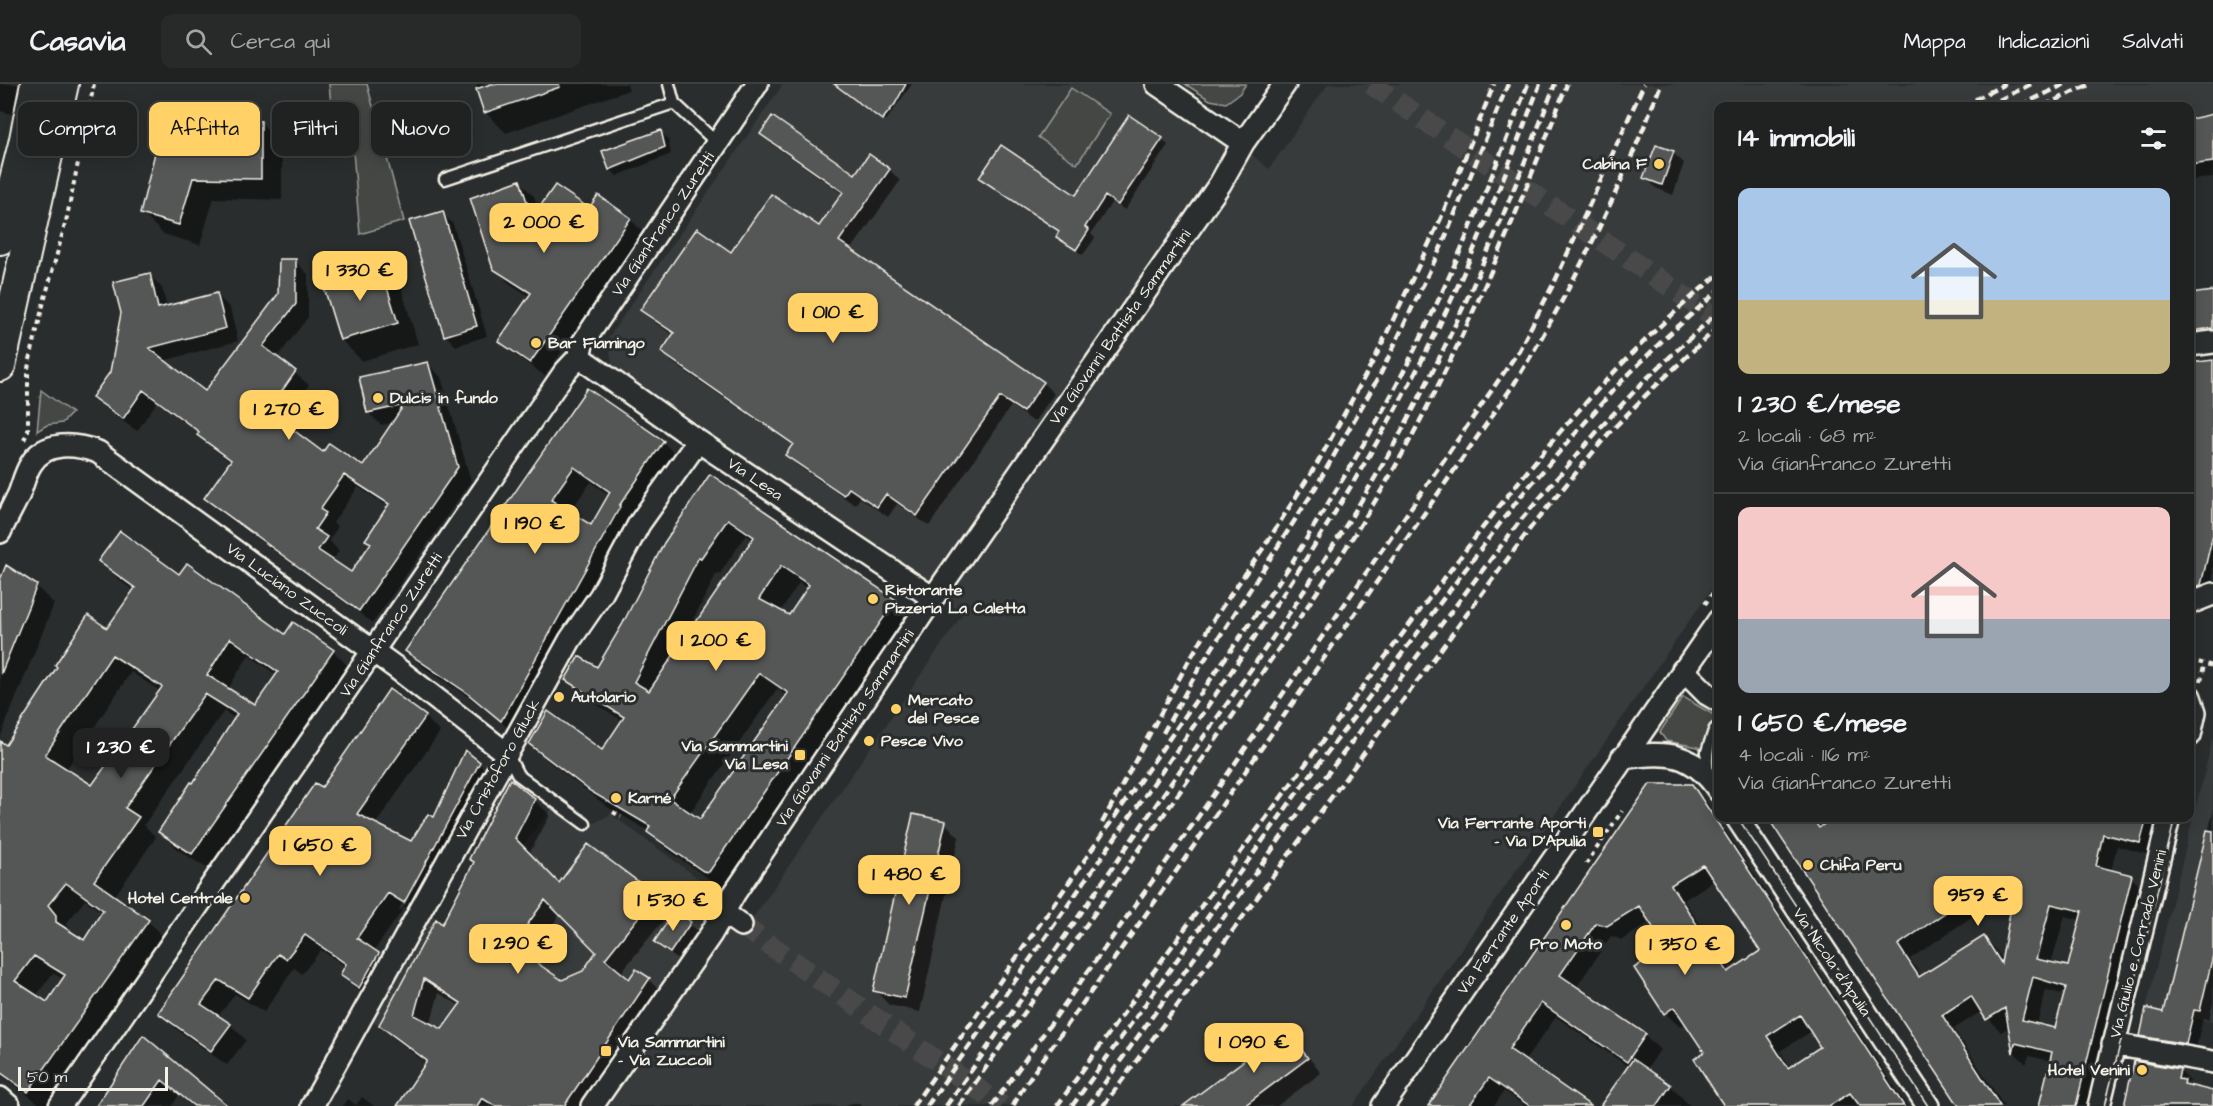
<!DOCTYPE html>
<html lang="it">
<head>
<meta charset="utf-8">
<style>
	:root { --surface:#202222; --page:#282a2a; --text:#f1f3f6; --muted:#a2a4a5; --line:#3d3f40; --accent:#ffd166 }
	body { margin:0; font-family:"Architects Daughter",sans-serif; background:var(--page); color:var(--text); height:100vh; display:flex; flex-direction:column; font-size:22px; white-space:nowrap }
	* { box-sizing:border-box; margin:0 }
	p { font-size:20px; color:var(--muted) }
	.icon { flex:none; width:33px; height:33px; fill:none; stroke:currentColor; stroke-width:2; stroke-linecap:round; stroke-linejoin:round }
	.map { position:relative; flex:1; overflow:hidden }
	.panel { position:absolute; left:1714px; top:18px; width:480px; height:720px; display:flex; flex-direction:column; background:var(--surface); border-radius:12px; box-shadow:0 3px 15px #0003,0 0 0 2px var(--line) }
	.panel>* { flex:none }
	.banner { position:absolute; left:18px; top:18px; width:570px; height:54px; display:flex; gap:12px }
	.scale { position:absolute; left:18px; bottom:15px; width:150px; box-sizing:border-box; padding-left:6px; border:3px solid #f4f1e8; border-top:0; font-size:16px; line-height:21px; white-space:nowrap; color:#f4f1e8; -webkit-text-stroke:4px #2a2d2e; paint-order:stroke }
	.price { position:absolute; translate:-50% -51px; padding:0 14px; border-radius:12px; background:var(--accent); color:#111; font-size:20px; line-height:39px; filter:drop-shadow(0 2px 3px #0008) }
	.price::after { content:''; position:absolute; left:50%; top:36px; width:18px; height:14px; margin-left:-9px; background:inherit; clip-path:polygon(0 0,100% 0,50% 100%) }
	.price.current { background:#222; color:#fff }
	ul { padding:0; list-style:none }
	li { display:grid; align-content:center; gap:12px; height:318px; padding:0 24px }
	li+li { border-top:2px solid var(--line) }
	li span { display:grid; place-items:center; height:186px; border-radius:12px; color:#555 }
	li>.icon { margin-inline-start:auto }
	span .icon { width:108px; height:108px; fill:#fffc; stroke-width:1 }
	li b { font-size:26px }
	h2 { display:flex; justify-content:space-between; align-items:center; height:72px; padding:0 24px; font-size:26px }
	.pill { padding:0 21px; border-radius:12px; background:var(--surface); box-shadow:0 3px 15px #0003,0 0 0 2px var(--line); font-size:21px; line-height:54px }
	.pill.current { background:var(--accent); color:#111 }
	header { display:flex; align-items:center; gap:36px; box-sizing:border-box; height:84px; padding:0 30px; background:var(--surface); border-bottom:2px solid var(--line) }
	header strong { font-size:28px }
	nav { display:flex; gap:33px; margin-inline-start:auto; font-size:21px }
	.search { width:420px; height:54px; background:var(--page); display:flex; align-items:center; gap:15px; box-sizing:border-box; padding:0 21px; border-radius:12px; color:var(--muted); font-size:22px }
	.map>svg:first-child { display:block }
	.built { fill:#373a3a }
	.green { fill:#444645; stroke:#9c9c96; stroke-width:1.5 }
	.shadow { fill:#0007; fill-rule:evenodd }
	.building { fill:#555756; stroke:#f4f1e8; stroke-width:1.5; fill-rule:evenodd }
	.lines { fill:none; stroke-linecap:round; stroke-linejoin:round }
	.street-tunnel { stroke:#484a4a; stroke-width:21; stroke-dasharray:21 10; stroke-linecap:butt }
	.lane-casing { stroke:#f4f1e8; stroke-width:15 }
	.street-casing { stroke:#f4f1e8; stroke-width:26 }
	.secondary-casing { stroke:#f4f1e8; stroke-width:34 }
	.path { stroke:#f4f1e8; stroke-width:4; stroke-dasharray:4.5 4.5; stroke-linecap:butt }
	.lane { stroke:#2a2d2e; stroke-width:10 }
	.street { stroke:#2a2d2e; stroke-width:21 }
	.secondary { stroke:#2a2d2e; stroke-width:30 }
	.tram { stroke:#f4f1e8; stroke-width:1.5 }
	.rail { stroke:#f4f1e8; stroke-width:4.5; stroke-dasharray:9 4.5; stroke-linecap:butt }
	.poi-dot { fill:#ffd166; stroke:#2a2d2e; stroke-width:2 }
	.labels { text-anchor:middle; dominant-baseline:central; stroke-width:6; stroke-linejoin:round; paint-order:stroke }
	.poi-label { font-size:16px; font-weight:bold; fill:#f4f1e8; stroke:#2a2d2e; text-anchor:start }
	.street-label { font-size:16px; fill:#f4f1e8; stroke:#2a2d2e }
</style>
</head>
<body>
<header>
<strong>Casavia</strong>
<div class="search"><svg class="icon" aria-label="search" viewBox="0 0 24 24"><circle cx="10" cy="10" r="6"/><path d="M15 15l6 6"/></svg>Cerca qui</div>
<nav><a>Mappa</a><a>Indicazioni</a><a>Salvati</a></nav>
</header>
<div class="map">
<svg width="2213" height="1022" viewBox="0 0 2213 1022">
	<rect width="100%" height="100%" fill="#2a2d2e"/>
	<filter id="ink" filterUnits="userSpaceOnUse"><feTurbulence type="fractalNoise" baseFrequency=".0167" numOctaves="2"/><feDisplacementMap in="SourceGraphic" scale="12" xChannelSelector="R" yChannelSelector="G"/><feConvolveMatrix kernelMatrix="1 2 1 2 8 2 1 2 1" color-interpolation-filters="sRGB"/></filter>
	<g filter="url(#ink)">
		<path class="built" d="M783,0H1147L1245,65L1269,85L1328,0H2213V28L2190,34V22H1719V494L1353,1022H495L427,977L366,933L425,825L442,840L523,761L554,722L583,745L611,730L702,797L718,829L743,848L962,531L612,280L608,254Z
			M2213,653V938L2146,924Z"/>
		<path class="green" d="M329,0H367L404,137L360,150L349,20H331Z
			M1185,0H1246L1240,9L1226,19L1210,16Z
			M1071,4L1110,30L1077,80L1038,53Z
			M41,306L72,329L62,339L47,341L37,347Z
			M1683,613L1719,634L1710,648L1707,673L1698,663L1666,657L1660,648Z"/>
		<path class="shadow" d="M0,0H23L16,31L0,27Z
			M476,0H627L629,6L506,49L485,28Z
			M835,0H912L886,37Z
			M2213,31V94L2190,96V36Z
			M261,39L282,60V116L214,114L200,161L163,150L142,129Z
			M661,48L668,55L671,70L617,92L610,85Z
			M762,50L856,92L870,72L890,86L900,97L851,166L1043,299L1054,310L1034,338L1011,322L929,442L897,420L888,433L860,414L855,421L798,382L787,371L794,362L673,279L663,268L674,252L653,237L642,226L819,145L843,110L773,61Z
			M1162,55L1168,61L1125,126L1112,118L1091,150L1095,154L1083,171L1057,153L1060,149L987,100L981,94L1076,113Z
			M1657,62L1673,69L1684,79L1673,111L1656,104L1645,93Z
			M520,98L534,112L539,127L630,135L644,149L545,292L514,270L500,257L530,213L509,199L495,185Z
			M442,129L453,140L487,252L456,262L445,251Z
			M295,177L308,190V233L277,274L309,301L281,339L323,370L363,384L394,339L381,341L368,328L427,279L441,293L471,397L373,539L219,427L206,414L232,379L212,364L200,350L157,318L137,347L107,326L94,313L112,288L149,190L162,204L167,223L217,211L230,224L238,257L163,277L206,309L280,211ZM358,403L389,423L367,455L372,460L351,490L332,477L339,467L329,456L338,443L333,439Z
			M380,182L401,203L418,260L362,277L341,256Z
			M2213,208V259L2190,262V211Z
			M2213,278V516L2190,525V280Z
			M588,306L663,358L679,374L517,652L485,624L423,583L407,567ZM591,398L610,412L591,443L569,429Z
			M711,392L895,517L913,534L727,805L722,804L666,765L649,747L609,724L549,678L531,660L603,668L623,637L585,613L567,595L597,585ZM746,451L753,456L681,562L680,561L717,489L719,491ZM799,499L808,505L790,533L780,528ZM777,605L788,613L700,738L689,730Z
			M100,477L179,493L285,552L333,567L351,585L211,787L178,766L160,747L193,701L235,635L224,627L144,741L156,753L114,813L148,837L166,856L49,1022H42L0,990V659L7,663L107,546L134,507L118,495ZM249,571L278,592L256,623L228,605ZM131,588L160,607L93,703L66,686ZM85,816L103,829L84,858L74,850L66,840ZM53,889L64,896L48,920L36,912Z
			M7,484L36,502L54,520L0,654V500Z
			M425,633L440,648L375,741L411,759L435,735L479,679L494,695L420,833L404,824L374,867L393,885L374,918L357,906L342,891L346,883L321,866L302,890L294,884L264,928L235,910L218,933L231,941L246,956L227,981L176,945L160,929L323,705ZM439,752L441,753L402,826L399,825Z
			M1691,702L1706,717L1907,1022H1726L1706,969L1686,939L1680,943L1665,929L1668,864L1651,838L1622,856L1611,852L1576,904L1645,951L1660,966L1646,986L1671,1002L1690,1022H1635L1629,983L1556,933L1524,978L1589,1022H1525L1504,1007L1494,1022H1429ZM1715,796L1762,868L1731,888L1684,816ZM1812,947L1822,963L1791,984L1780,967Z
			M534,716L550,731L529,770L559,801L588,762L655,813L670,828L620,890L629,897L636,887L649,896L664,911L589,1022H415L427,980L396,956L380,941L443,843ZM560,830L598,868L584,889L561,898L529,875ZM439,909L460,922L442,947L430,941Z
			M2213,728V919L2209,936L2203,934L2195,969L2151,961L2141,951L2164,930Z
			M1769,734H1815L1821,743L1836,734H1854L1857,737L1863,734L1876,747L1890,767L1887,734H2162L2154,772L2117,762L2111,788L2131,793L2144,806L2092,1022H2041L2051,977L2029,972L2026,980L2014,968L2009,943L2001,948L1982,927L1954,945L2004,1022H1959ZM1998,815L2013,820L2003,876L1997,867L1984,854L1922,893L1910,875ZM2065,832L2081,836L2069,884L2051,880ZM2046,906L2065,911L2057,946L2037,941Z
			M945,739L959,753L920,928L889,921L875,906Z
			M676,828L705,854L685,883L656,857Z
			M1286,947L1300,962L1321,989L1277,1022H1185Z
			M144,953L226,1022H192L179,1011L172,1022H97Z
			M2179,986L2191,998H2185L2184,1002L2213,1009V1022H2124Z
			M362,1013L374,1022H343L348,1015L356,1021Z
			M852,1019L859,1020L861,1022H846Z"/>
		<path class="building" d="M491,0H559L560,3L484,29L476,5Z
			M834,0H906L895,20L882,36Z
			M2213,30V78L2190,81V35Z
			M1129,31L1163,54L1118,121L1105,112L1085,143L1089,146L1076,166L1056,153L1059,147L979,94L1001,61L1076,111Z
			M772,32L855,90L869,70L890,85L839,157L1044,298L1023,328L1000,313L917,432L886,410L877,423L849,404L844,411L785,371L793,360L661,268L674,249L640,226L697,144L731,168L771,110L819,142L843,108L760,50Z
			M163,36L261,37V95L193,94L179,141L140,130Z
			M661,46L665,63L609,86L602,67Z
			M1656,61L1674,67L1662,101L1643,94Z
			M520,96L532,134L555,101L589,124L598,111L631,134L530,279L498,257L531,209L493,185L470,114Z
			M443,127L477,242L444,252L409,137Z
			M279,175H296V220L263,262L296,287L268,327L323,368L329,359L363,382L404,321L367,329L359,293L428,278L458,383L359,527L204,414L231,376L197,351L199,348L143,306L123,335L92,313L110,288L121,229L113,198L150,189L158,224L217,209L226,244L149,264L205,307L278,210ZM344,391L389,420L365,456L371,459L351,488L318,466L327,453L315,445L326,429L320,425Z
			M380,181L398,239L340,256L322,197Z
			M2213,207V244L2190,247V210Z
			M2213,276V450L2201,501L2190,505V279Z
			M587,304L664,357L619,422L620,423L501,637L467,609L405,567ZM574,383L610,408L591,441L551,416Z
			M710,390L896,516L709,788L703,787L647,748L650,742L590,707L529,660L548,627L602,666L624,633L565,596L579,572L597,583L622,541L664,459ZM728,435L754,453L649,607L634,598L699,473L701,474ZM781,482L809,501L789,531L759,515ZM759,589L788,609L700,735L670,715Z
			M120,447L179,490L187,479L285,550L293,538L334,566L192,770L158,748L191,698L193,699L237,630L205,610L125,724L139,733L94,797L149,836L28,1008L0,988V657L6,661L57,583L55,581L88,531L107,544L135,504L98,477ZM230,554L278,588L255,621L207,591ZM112,571L162,603L92,701L45,671ZM66,799L103,826L84,856L56,838V831L48,821ZM34,872L65,891L47,918L15,897Z
			M6,481L37,501L1,590L0,496Z
			M389,605L426,632L357,730L411,757L428,730L434,733L465,666L480,678L404,819L388,809L357,854L379,869L359,904L340,891L346,880L305,851L286,875L278,870L248,914L219,896L201,920L231,940L211,967L158,929L315,699L322,703Z
			M510,695L535,715L515,754L559,799L588,760L656,811L605,875L629,895L636,885L650,894L564,1022H495L482,1014L477,1022H397L427,977L379,941L436,835L442,840L474,778L469,775ZM545,816L596,868L583,887L562,896L512,862ZM424,895L461,919L442,945L414,931Z
			M1650,700H1692L1904,1022H1860L1850,1009L1829,1022H1724L1694,975L1704,968L1674,923L1664,930L1634,884L1666,863L1639,822L1607,842L1596,839L1560,891L1646,950L1627,978L1541,919L1509,965L1591,1022H1530L1489,994L1469,1022H1428ZM1703,781L1760,867L1728,888L1671,801ZM1800,931L1820,963L1788,984L1767,952Z
			M913,730L946,737L905,914L873,907Z
			M1768,734H1812L1819,744L1833,734H2147L2140,759L2103,750L2096,782L2132,791L2076,1022H2039L2052,968L2015,959L2013,969L2005,924L1986,936L1971,912L1942,931L2000,1022H1959ZM1984,802L2013,812L2001,879L1984,852L1919,893L1898,861ZM2051,820L2082,827L2068,882L2036,875ZM2033,893L2066,903L2055,944L2022,936Z
			M2207,746L2213,747V871L2200,927L2194,926L2186,960L2140,952L2146,924L2163,928Z
			M675,826L691,838L670,869L654,858Z
			M1286,945L1308,974L1244,1022H1183Z
			M143,951L228,1022H194L162,996L144,1022H96Z
			M1633,975L1671,1001L1657,1022H1600Z
			M2134,977L2180,985L2178,995L2185,996L2184,1000L2213,1007V1022H2124Z"/>
		<g class="lines">
			<path class="street-tunnel" d="M1371,0L1719,236
				M741,841L1002,1022"/>
			<defs>
				<path id="lane" d="M669,0L674,19L717,59
					M445,95L674,19
					M507,669L518,691L585,740"/>
				<path id="street" d="M1157,0L1243,59
					M2190,261L2213,258
					M579,273L698,357L933,514
					M0,448C6,435 13,423 19,410C23,400 25,389 31,380C45,356 76,360 98,368L395,583L506,669
					M2190,519L2213,510
					M1683,586L1707,610L1719,617
					M2190,613L2195,628L2190,651
					M1622,674C1666,667 1692,667 1719,707
					M1714,700L1712,670L1719,649
					M1737,734L1928,1022
					M724,829L741,841
					M2113,960L2213,978
					M0,1014L9,1022
					M60,1022L564,289L579,273L582,260L757,0
					M312,1022L570,556L601,511L639,440L698,357
					M592,1022L711,850L734,810L933,514L1220,100L1243,59L1285,0
					M1383,1022L1719,536
					M2099,1022L2169,734"/>
				<path id="secondary" d="M0,155L24,60L36,0
					M0,282L63,0"/>
			</defs>
			<use href="#lane" class="lane-casing"/>
			<use href="#street" class="street-casing"/>
			<use href="#secondary" class="secondary-casing"/>
			<path class="path" d="M24,356L28,347V284L42,225L67,133L94,0
				M1705,520L1715,506
				M2190,576L2213,582
				M2201,597L2204,580
				M613,728L621,733
				M1586,780L1622,727"/>
			<use href="#lane" class="lane"/>
			<use href="#street" class="street"/>
			<use href="#secondary" class="secondary"/>
			<path class="tram" d="M2190,617L2195,637L2190,669
				M1719,650C1710,667 1711,687 1719,704
				M1738,734L1928,1022
				M2105,1022L2175,734"/>
			<path class="rail" d="M1963,22L2005,0
				M1987,22L2031,0
				M2020,22L2065,0
				M2043,22L2091,0
				M1163,649L1198,586L1313,408L1381,289L1443,159L1508,0
				M1102,739L1188,578L1217,530L1264,463L1318,378L1377,270L1441,134L1494,0
				M913,1022L1291,480C1326,422 1363,364 1395,304C1447,206 1488,103 1528,0
				M927,1022C999,920 1070,818 1141,717C1235,584 1327,451 1405,308C1459,210 1500,104 1540,0
				M946,1022C1024,913 1099,802 1176,692C1251,586 1326,480 1391,366C1457,249 1507,125 1555,0
				M959,1022C1052,889 1146,757 1238,624C1295,540 1355,456 1404,367C1468,249 1519,125 1567,0
				M992,1022L1196,736L1518,268L1556,195L1644,0
				M1013,1022L1024,1002L1168,799L1514,300C1573,204 1621,104 1661,0
				M1057,1022C1166,869 1277,718 1389,568C1491,432 1586,299 1719,190
				M1072,1022L1299,706L1520,413L1616,303L1665,254L1719,206
				M1088,1022L1313,709L1520,437L1601,343L1644,297L1719,227
				M1103,1022L1532,442L1609,349L1645,312L1719,242"/>
		</g>
	</g>
	<g class="poi-dot">
		<circle cx="1659" cy="80" r="6"/>
		<circle cx="536" cy="259" r="6"/>
		<circle cx="378" cy="314" r="6"/>
		<circle cx="873" cy="515" r="6"/>
		<circle cx="559" cy="613" r="6"/>
		<circle cx="896" cy="625" r="6"/>
		<circle cx="869" cy="657" r="6"/>
		<rect x="794" y="665" width="12" height="12" rx="3"/>
		<circle cx="616" cy="714" r="6"/>
		<rect x="1592" y="742" width="12" height="12" rx="3"/>
		<circle cx="1808" cy="781" r="6"/>
		<circle cx="245" cy="814" r="6"/>
		<circle cx="1566" cy="841" r="6"/>
		<rect x="600" y="961" width="12" height="12" rx="3"/>
		<circle cx="2142" cy="986" r="6"/>
	</g>
	<g class="labels">
		<g class="poi-label">
			<text x="1647" y="80" text-anchor="end">Cabina F</text>
			<text x="548" y="259">Bar Fiamingo</text>
			<text x="390" y="314">Dulcis in fundo</text>
			<text x="885" y="506">Ristorante<tspan x="885" dy="18">Pizzeria La Caletta</tspan></text>
			<text x="571" y="613">Autolario</text>
			<text x="908" y="616">Mercato<tspan x="908" dy="18">del Pesce</tspan></text>
			<text x="881" y="657">Pesce Vivo</text>
			<text x="788" y="662" text-anchor="end">Via Sammartini<tspan x="788" dy="18">Via Lesa</tspan></text>
			<text x="628" y="714">Karné</text>
			<text x="1586" y="739" text-anchor="end">Via Ferrante Aporti<tspan x="1586" dy="18">- Via D'Apulia</tspan></text>
			<text x="1820" y="781">Chifa Peru</text>
			<text x="233" y="814" text-anchor="end">Hotel Centrale</text>
			<text x="1566" y="860" text-anchor="middle">Pro Moto</text>
			<text x="618" y="958">Via Sammartini<tspan x="618" dy="18">- Via Zuccoli</tspan></text>
			<text x="2130" y="986" text-anchor="end">Hotel Venini</text>
		</g>
		<g class="street-label">
			<text transform="translate(663 140) rotate(-56)">Via Gianfranco Zuretti</text>
			<text transform="translate(1120 243) rotate(-55)">Via Giovanni Battista Sammartini</text>
			<text transform="translate(755 395) rotate(34)">Via Lesa</text>
			<text transform="translate(287 505) rotate(36)">Via Luciano Zuccoli</text>
			<text transform="translate(391 541) rotate(-56)">Via Gianfranco Zuretti</text>
			<text transform="translate(845 644) rotate(-56)">Via Giovanni Battista Sammartini</text>
			<text transform="translate(498 685) rotate(-61)">Via Cristoforo Gluck</text>
			<text transform="translate(1503 848) rotate(-55)">Via Ferrante Aporti</text>
			<text transform="translate(2138 860) rotate(-76)">Via Giulio e Corrado Venini</text>
			<text transform="translate(1832 878) rotate(56)">Via Nicola d'Apulia</text>
		</g>
	</g>
</svg>
<div class="scale">50 m</div>
<b class="price" style="left:544px;top:170px">2 000 €</b>
<b class="price" style="left:360px;top:218px">1 330 €</b>
<b class="price" style="left:833px;top:260px">1 010 €</b>
<b class="price" style="left:289px;top:357px">1 270 €</b>
<b class="price" style="left:535px;top:471px">1 190 €</b>
<b class="price" style="left:716px;top:588px">1 200 €</b>
<b class="price current" style="left:121px;top:695px">1 230 €</b>
<b class="price" style="left:320px;top:793px">1 650 €</b>
<b class="price" style="left:909px;top:822px">1 480 €</b>
<b class="price" style="left:1978px;top:843px">959 €</b>
<b class="price" style="left:673px;top:848px">1 530 €</b>
<b class="price" style="left:518px;top:891px">1 290 €</b>
<b class="price" style="left:1685px;top:892px">1 350 €</b>
<b class="price" style="left:1254px;top:990px">1 090 €</b>
<div class="banner">
<a class="pill">Compra</a>
<a class="pill current">Affitta</a>
<a class="pill">Filtri</a>
<a class="pill">Nuovo</a>
</div>
<section class="panel">
<h2>14 immobili<svg class="icon" aria-label="filters" viewBox="0 0 24 24"><path d="M4 7h16M4 17h16"/><circle cx="9" cy="7" r="2"/><circle cx="15" cy="17" r="2"/></svg></h2>
<ul>
<li><span style="background:linear-gradient(#a9c7e8 60%,#c2b280 0)"><svg class="icon" aria-label="home" viewBox="0 0 24 24"><path d="M3 11l9-7 9 7M6 9v11h12V9"/></svg></span><div><b>1 230 €/mese</b><p>2 locali · 68 m²</p><p>Via Gianfranco Zuretti</p></div></li>
<li><span style="background:linear-gradient(#f6c9c9 60%,#9aa5b1 0)"><svg class="icon" aria-label="home" viewBox="0 0 24 24"><path d="M3 11l9-7 9 7M6 9v11h12V9"/></svg></span><div><b>1 650 €/mese</b><p>4 locali · 116 m²</p><p>Via Gianfranco Zuretti</p></div></li>
</ul>
</section>
</div>
</body>
</html>
